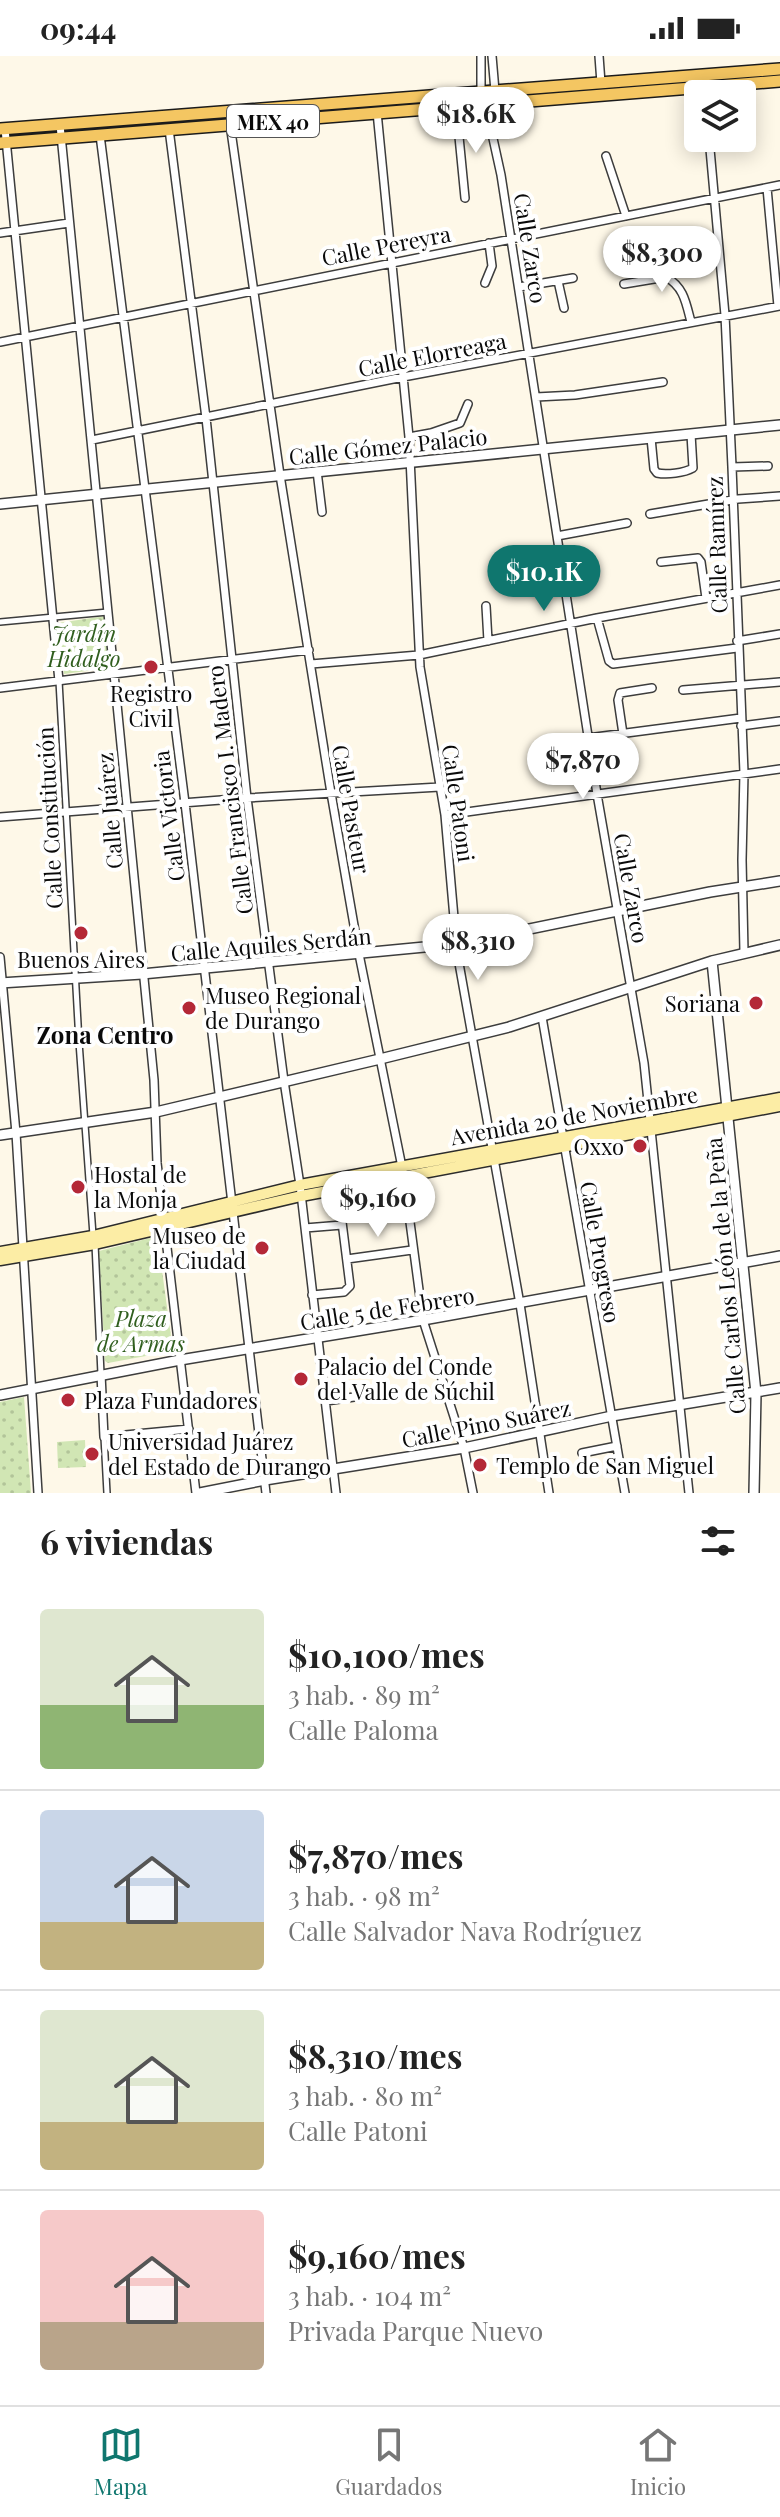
<!DOCTYPE html>
<html lang="es">
<head>
<meta charset="utf-8">
<style>
	:root { --surface:#fff; --page:#f6f6f6; --text:#222; --muted:#767676; --line:#e0e0e0; --accent:#0f766e }
	body { margin:0; font-family:"Playfair Display",serif; background:var(--page); color:var(--text); height:100vh; display:flex; flex-direction:column; font-size:30px; white-space:nowrap }
	* { box-sizing:border-box; margin:0 }
	p { font-size:26px; color:var(--muted) }
	.icon { flex:none; width:44px; height:44px; fill:none; stroke:currentColor; stroke-width:2; stroke-linecap:round; stroke-linejoin:round }
	.map { position:relative; height:1437px; overflow:hidden }
	.side { display:flex; flex-direction:column; background:var(--surface); flex:1 }
	.side>* { flex:none }
	.fabs { position:absolute; left:684px; top:24px; display:grid; gap:16px }
	.fabs a { display:grid; place-items:center; width:72px; height:72px; border-radius:8px; background:var(--surface); box-shadow:0 4px 20px #0003; font-size:40px }
	.price { position:absolute; translate:-50% -68px; padding:0 18px; border-radius:28px; background:#fff; color:#222; font-size:26px; line-height:52px; filter:drop-shadow(0 2px 4px #0008) }
	.price::after { content:''; position:absolute; left:50%; top:48px; width:24px; height:18px; margin-left:-12px; background:inherit; clip-path:polygon(0 0,100% 0,50% 100%) }
	.price.active { background:var(--accent); color:#fff }
	ul { padding:0; list-style:none }
	li { display:flex; align-items:center; gap:24px; height:200px; padding:0 40px }
	li+li { border-top:2px solid var(--line) }
	li span { display:grid; place-items:center; flex:none; width:224px; height:160px; border-radius:8px; color:#555 }
	li>.icon { margin-inline-start:auto }
	span .icon { width:96px; height:96px; fill:#fffc; stroke-width:1 }
	li b { font-size:34px }
	h2 { display:flex; justify-content:space-between; align-items:center; height:96px; padding:0 40px; font-size:34px }
	.status { display:flex; justify-content:space-between; align-items:center; height:56px; padding:0 40px; background:var(--surface); direction:ltr }
	.status svg { height:22px; fill:currentColor }
	.tabs { display:flex; justify-content:space-around; align-items:center; height:112px; border-top:2px solid var(--line); background:var(--surface); font-size:22px; color:var(--muted) }
	.tabs a { display:grid; justify-items:center; gap:4px }
	.tabs .active { color:var(--accent) }
	.map>svg:first-child { display:block }
	.grass { fill:url(#grass-dots) }
	.lines { fill:none; stroke-linecap:round; stroke-linejoin:round }
	.pedestrian-casing { stroke:#3d3d3d; stroke-width:8 }
	.minor-casing { stroke:#3d3d3d; stroke-width:10 }
	.tertiary-casing { stroke:#3d3d3d; stroke-width:12 }
	.secondary-casing { stroke:#2c2c2c; stroke-width:13 }
	.primary-casing { stroke:#1b1b1b; stroke-width:14 }
	.pedestrian { stroke:#fff; stroke-width:5 }
	.minor { stroke:#fff; stroke-width:7 }
	.tertiary { stroke:#fff; stroke-width:9 }
	.secondary { stroke:#fceda5; stroke-width:10 }
	.primary { stroke:#f4c662; stroke-width:11 }
	.poi-dot { fill:#b42838; stroke:#fff; stroke-width:3 }
	.labels { text-anchor:middle; dominant-baseline:central; stroke-width:8; stroke-linejoin:round; paint-order:stroke }
	.shield { fill:#fff; stroke:#545454; stroke-width:2 }
	.shield-label { font-size:20px; font-weight:bold; fill:#0a0a0a }
	.street-label { font-size:22px; fill:#0a0a0a; stroke:#fff }
	.park-label { font-size:22px; font-style:italic; fill:#305e1e; stroke:#fff }
	.poi-label { font-size:22px; fill:#0a0a0a; stroke:#fff; text-anchor:start }
	.neighbourhood-label { font-size:24px; font-weight:bold; fill:#0a0a0a; stroke:#fff }
</style>
</head>
<body>
<div class="status"><b>09:44</b><svg viewBox="0 0 49 12"><path d="M0 12V9h3v3zM5 12V6h3v6zM10 12V3h3v9zM15 12V0h3v12zM26 1h20v11H26zM47 4h2v5h-2z"/></svg></div>
<div class="map">
<svg width="780" height="1437" viewBox="0 0 780 1437">
	<defs>
		<pattern id="grass-dots" width="8" height="8" patternUnits="userSpaceOnUse" patternTransform="scale(2)"><rect width="8" height="8" fill="#d1e6b4"/><path d="M2 2h.1M6 6h.1" fill="none" stroke="#b2c499" stroke-width="1.8" stroke-linecap="round"/></pattern>
	</defs>
	<rect width="100%" height="100%" fill="#fef8e8"/>
	<path class="grass" d="M105,560L109,612L64,618L58,567Z
		M154,1181L158,1185L173,1295L108,1307L105,1305L99,1195Z
		M24,1341L31,1437H0V1346Z
		M85,1384L86,1411L58,1412L57,1386Z"/>
	<g class="lines">
		<defs>
			<path id="pedestrian" d="M0,566L108,556
				M59,625L79,986L93,1179
				M95,1188L101,1318
				M104,1381L107,1437"/>
			<path id="minor" d="M481,0V36
				M492,0L495,35
				M599,0L601,27
				M484,47L487,55L501,119L597,738L644,1007L689,1437
				M456,50L465,142
				M377,56L409,381L420,611L445,759L457,896L520,1248L549,1437
				M230,68L280,419L331,737L359,898L404,1121L423,1264L464,1392L473,1437
				M60,69L154,1024L157,1107L196,1437
				M5,73L59,625
				M169,73L206,362L247,742L284,1025L300,1129L336,1437
				M100,79L185,747L266,1437
				M709,82L725,259L732,411L744,717L742,804L744,896
				M606,100L626,160
				M767,132L778,250
				M0,177L69,167
				M662,193L666,221
				M558,225L564,252
				M485,227L492,210L489,187
				M624,228L666,221C684,231 686,247 691,266
				M519,231L573,222
				M0,286L780,129
				M536,341L575,339L663,326
				M409,381L431,377L460,367L468,348
				M651,382L654,413L657,417C667,419 684,417 693,412L691,378
				M92,384L403,321L780,250
				M732,411L768,410
				M317,415L322,456
				M650,458L738,443L780,440
				M557,480L627,467
				M661,506L698,502L701,506L706,542
				M486,550L488,585
				M597,562L609,605L613,608L737,592
				M737,585L780,578
				M311,608L419,599L597,562L780,529
				M0,632L309,594
				M683,634L780,626
				M741,670L780,665
				M623,678L618,644L620,637L652,632
				M588,682L741,662
				M445,759L780,713
				M0,761L247,742L440,731
				M0,901L16,1077L38,1437
				M542,961L625,1437
				M305,1172L342,1169
				M347,1203L412,1194
				M312,1239L344,1236L350,1230L338,1134
				M101,1318L104,1381L189,1373
				M326,1345L361,1340
				M582,1397L617,1390"/>
			<path id="tertiary" d="M0,448L780,369
				M712,905L756,1337L754,1437
				M0,927L142,918L456,888L710,836L780,825
				M0,1079L156,1056L380,1003L509,971L712,905L780,889
				M0,1339L180,1304L423,1264L780,1200
				M200,1437L265,1424L464,1392L612,1360L780,1332"/>
			<path id="secondary" d="M0,1196L93,1180L300,1129L780,1042
				M0,1204L95,1188L301,1140L780,1050"/>
			<path id="primary" d="M0,73L780,13
				M0,87L780,25"/>
		</defs>
		<use href="#pedestrian" class="pedestrian-casing"/>
		<use href="#minor" class="minor-casing"/>
		<use href="#tertiary" class="tertiary-casing"/>
		<use href="#secondary" class="secondary-casing"/>
		<use href="#primary" class="primary-casing"/>
		<use href="#pedestrian" class="pedestrian"/>
		<use href="#minor" class="minor"/>
		<use href="#tertiary" class="tertiary"/>
		<use href="#secondary" class="secondary"/>
		<use href="#primary" class="primary"/>
	</g>
	<g class="poi-dot">
		<circle cx="151" cy="611" r="8"/>
		<circle cx="81" cy="877" r="8"/>
		<circle cx="756" cy="947" r="8"/>
		<circle cx="189" cy="952" r="8"/>
		<circle cx="640" cy="1090" r="8"/>
		<circle cx="78" cy="1131" r="8"/>
		<circle cx="262" cy="1192" r="8"/>
		<circle cx="301" cy="1323" r="8"/>
		<circle cx="68" cy="1344" r="8"/>
		<circle cx="92" cy="1398" r="8"/>
		<circle cx="480" cy="1409" r="8"/>
	</g>
	<g class="labels">
		<rect class="shield" x="227" y="49" width="92" height="32" rx="6"/>
		<g class="shield-label">
			<text x="273" y="65">MEX 40</text>
		</g>
		<g class="street-label">
			<text transform="translate(386 189) rotate(-11)">Calle Pereyra</text>
			<text transform="translate(531 192) rotate(81)">Calle Zarco</text>
			<text transform="translate(432 298) rotate(-11)">Calle Elorreaga</text>
			<text transform="translate(388 390) rotate(-6)">Calle Gómez Palacio</text>
			<text transform="translate(716 489) rotate(-92)">Calle Ramírez</text>
			<text transform="translate(229 734) rotate(-97)">Calle Francisco I. Madero</text>
			<text transform="translate(459 747) rotate(82)">Calle Patoni</text>
			<text transform="translate(352 753) rotate(80)">Calle Pasteur</text>
			<text transform="translate(109 755) rotate(-95)">Calle Juárez</text>
			<text transform="translate(168 760) rotate(-97)">Calle Victoria</text>
			<text transform="translate(49 762) rotate(-93)">Calle Constitución</text>
			<text transform="translate(632 832) rotate(80)">Calle Zarco</text>
			<text transform="translate(271 888) rotate(-5)">Calle Aquiles Serdán</text>
			<text transform="translate(574 1059) rotate(-10)">Avenida 20 de Noviembre</text>
			<text transform="translate(601 1196) rotate(80)">Calle Progreso</text>
			<text transform="translate(725 1220) rotate(-95)">Calle Carlos León de la Peña</text>
			<text transform="translate(387 1252) rotate(-9)">Calle 5 de Febrero</text>
			<text transform="translate(486 1367) rotate(-11)">Calle Pino Suárez</text>
		</g>
		<g class="park-label">
			<text x="84" y="577">Jardín<tspan x="84" dy="25">Hidalgo</tspan></text>
			<text x="141" y="1262">Plaza<tspan x="141" dy="25">de Armas</tspan></text>
		</g>
		<g class="poi-label">
			<text x="151" y="637" text-anchor="middle">Registro<tspan x="151" dy="25">Civil</tspan></text>
			<text x="81" y="903" text-anchor="middle">Buenos Aires</text>
			<text x="205" y="939">Museo Regional<tspan x="205" dy="25">de Durango</tspan></text>
			<text x="740" y="947" text-anchor="end">Soriana</text>
			<text x="624" y="1090" text-anchor="end">Oxxo</text>
			<text x="94" y="1118">Hostal de<tspan x="94" dy="25">la Monja</tspan></text>
			<text x="246" y="1179" text-anchor="end">Museo de<tspan x="246" dy="25">la Ciudad</tspan></text>
			<text x="317" y="1310">Palacio del Conde<tspan x="317" dy="25">del Valle de Súchil</tspan></text>
			<text x="84" y="1344">Plaza Fundadores</text>
			<text x="108" y="1385">Universidad Juárez<tspan x="108" dy="25">del Estado de Durango</tspan></text>
			<text x="496" y="1409">Templo de San Miguel</text>
		</g>
		<g class="neighbourhood-label">
			<text x="105" y="978">Zona Centro</text>
		</g>
	</g>
</svg>
<div class="fabs">
<a><svg class="icon" aria-label="layers" viewBox="0 0 24 24"><path d="M12 4l9 5-9 5-9-5zM3 14l9 5 9-5"/></svg></a>
</div>
<b class="price" style="left:476px;top:99px">$18.6K</b>
<b class="price" style="left:662px;top:238px">$8,300</b>
<b class="price active" style="left:544px;top:557px">$10.1K</b>
<b class="price" style="left:583px;top:745px">$7,870</b>
<b class="price" style="left:478px;top:926px">$8,310</b>
<b class="price" style="left:378px;top:1183px">$9,160</b>
</div>
<section class="side">
<h2>6 viviendas<svg class="icon" aria-label="filters" viewBox="0 0 24 24"><path d="M4 7h16M4 17h16"/><circle cx="9" cy="7" r="2"/><circle cx="15" cy="17" r="2"/></svg></h2>
<ul>
<li><span style="background:linear-gradient(#dfe7d0 60%,#8fb573 0)"><svg class="icon" aria-label="home" viewBox="0 0 24 24"><path d="M3 11l9-7 9 7M6 9v11h12V9"/></svg></span><div><b>$10,100/mes</b><p>3 hab. · 89 m²</p><p>Calle Paloma</p></div></li>
<li><span style="background:linear-gradient(#c9d6e8 70%,#c2b280 0)"><svg class="icon" aria-label="home" viewBox="0 0 24 24"><path d="M3 11l9-7 9 7M6 9v11h12V9"/></svg></span><div><b>$7,870/mes</b><p>3 hab. · 98 m²</p><p>Calle Salvador Nava Rodríguez</p></div></li>
<li><span style="background:linear-gradient(#dfe7d0 70%,#c2b280 0)"><svg class="icon" aria-label="home" viewBox="0 0 24 24"><path d="M3 11l9-7 9 7M6 9v11h12V9"/></svg></span><div><b>$8,310/mes</b><p>3 hab. · 80 m²</p><p>Calle Patoni</p></div></li>
<li><span style="background:linear-gradient(#f6c9c9 70%,#b9a48a 0)"><svg class="icon" aria-label="home" viewBox="0 0 24 24"><path d="M3 11l9-7 9 7M6 9v11h12V9"/></svg></span><div><b>$9,160/mes</b><p>3 hab. · 104 m²</p><p>Privada Parque Nuevo</p></div></li>
</ul>
</section>
<nav class="tabs">
<a class="active"><svg class="icon" aria-label="map" viewBox="0 0 24 24"><path d="M3 6l6-2 6 2 6-2v14l-6 2-6-2-6 2zM9 4v14M15 6v14"/></svg>Mapa</a>
<a><svg class="icon" aria-label="saved" viewBox="0 0 24 24"><path d="M7 4h10v16l-5-4-5 4z"/></svg>Guardados</a>
<a><svg class="icon" aria-label="home" viewBox="0 0 24 24"><path d="M3 11l9-7 9 7M6 9v11h12V9"/></svg>Inicio</a>
</nav>
</body>
</html>
